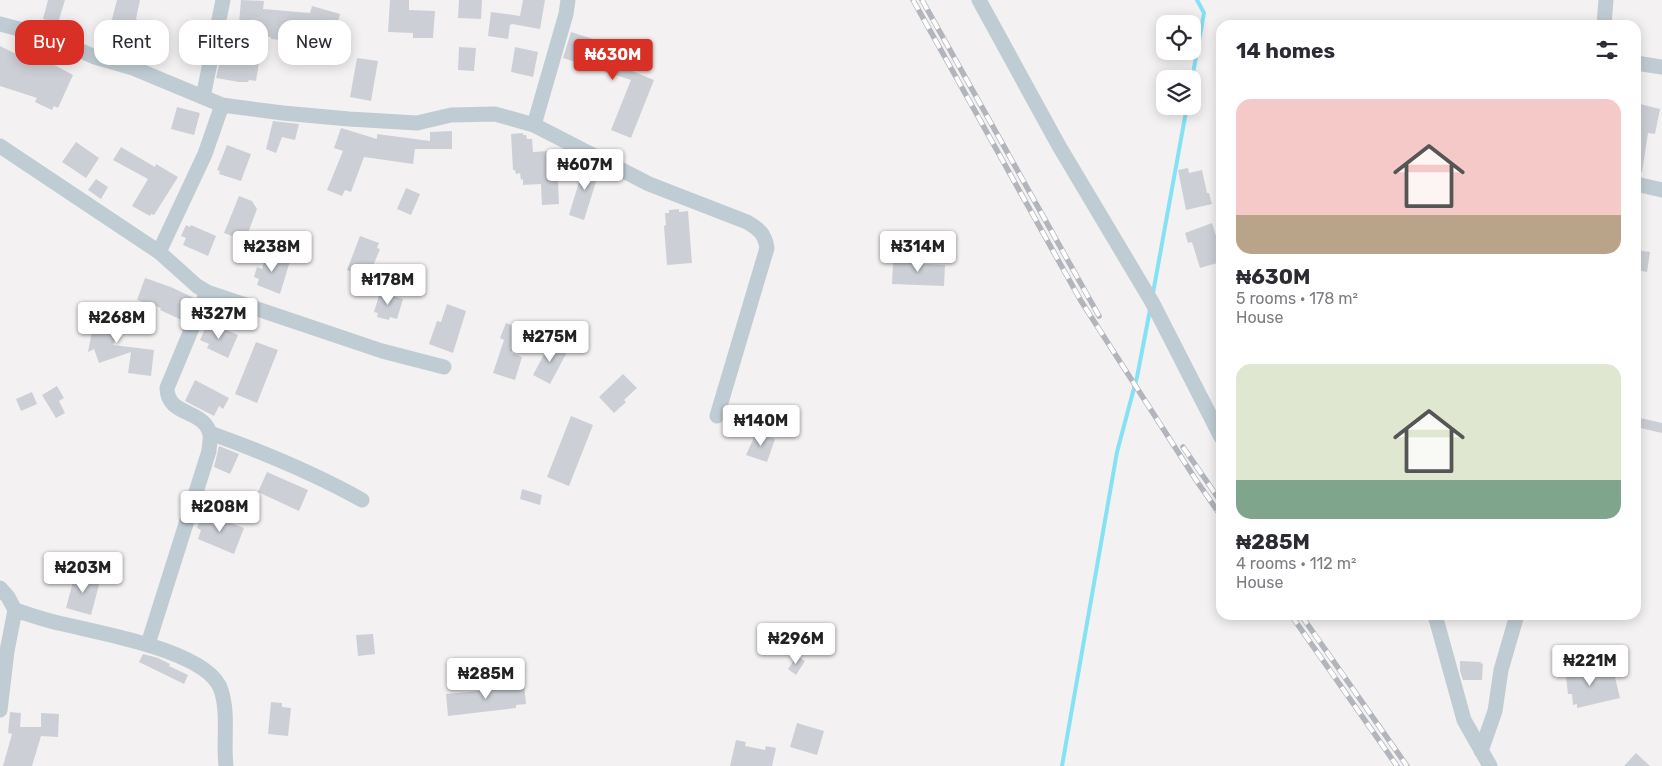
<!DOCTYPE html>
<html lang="en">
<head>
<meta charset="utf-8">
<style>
	:root { --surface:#fff; --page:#f7f7f7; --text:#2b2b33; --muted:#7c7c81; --accent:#d93025 }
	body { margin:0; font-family:Rubik,sans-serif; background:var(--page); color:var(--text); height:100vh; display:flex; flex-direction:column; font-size:19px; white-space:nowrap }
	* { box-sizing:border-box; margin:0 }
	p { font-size:16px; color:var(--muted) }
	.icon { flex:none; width:28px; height:28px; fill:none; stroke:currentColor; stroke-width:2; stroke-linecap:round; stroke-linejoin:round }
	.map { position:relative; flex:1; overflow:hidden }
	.details { position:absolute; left:1216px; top:20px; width:425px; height:600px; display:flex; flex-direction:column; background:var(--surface); border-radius:15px; box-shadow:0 2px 12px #0003 }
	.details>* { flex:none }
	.banner { position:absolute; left:15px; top:20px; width:475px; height:45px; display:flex; gap:10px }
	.fabs { position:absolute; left:1156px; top:15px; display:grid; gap:10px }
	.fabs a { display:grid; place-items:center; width:45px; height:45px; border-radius:10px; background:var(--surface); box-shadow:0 2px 12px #0003; font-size:25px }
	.price { position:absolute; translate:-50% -42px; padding:0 11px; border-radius:5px; background:#fff; color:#222; font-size:16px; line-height:32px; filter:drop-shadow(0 1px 2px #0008) }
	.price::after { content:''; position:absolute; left:50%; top:30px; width:15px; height:11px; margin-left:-8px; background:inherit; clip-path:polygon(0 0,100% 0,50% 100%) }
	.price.selected { background:var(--accent); color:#fff }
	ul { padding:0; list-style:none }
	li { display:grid; align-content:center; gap:10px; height:265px; padding:0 20px }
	li span { display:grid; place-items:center; height:155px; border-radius:15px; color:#555 }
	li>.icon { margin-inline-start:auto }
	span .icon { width:90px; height:90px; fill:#fffc; stroke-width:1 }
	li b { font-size:21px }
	h2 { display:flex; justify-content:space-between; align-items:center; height:60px; padding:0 20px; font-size:21px }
	.pill { padding:0 18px; border-radius:15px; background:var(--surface); box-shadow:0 2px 12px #0003; font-size:18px; line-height:45px }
	.pill.selected { background:var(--accent); color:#fff }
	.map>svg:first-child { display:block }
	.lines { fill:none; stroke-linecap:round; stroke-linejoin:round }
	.stream { stroke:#85e2f5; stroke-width:4 }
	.building { fill:#ccd0d6 }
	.street { stroke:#c0ccd4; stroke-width:15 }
	.rail-casing { stroke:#b2b6bc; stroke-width:5.5 }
	.rail { stroke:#fff; stroke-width:4; stroke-dasharray:11; stroke-linecap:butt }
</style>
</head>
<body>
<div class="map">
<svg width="1662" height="766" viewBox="0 0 1662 766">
	<rect width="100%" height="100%" fill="#f3f1f1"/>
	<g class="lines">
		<path class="stream" d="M1192,79L1204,13L1197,0
			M1153,293L1187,106
			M1062,766L1117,452L1137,377L1150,310"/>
	</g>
	<path class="building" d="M48,0H65L58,23L43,19Z
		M117,0H140L136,19L138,20L132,43H130L129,48L106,42Z
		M241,0L264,1L263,9L310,13L312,6L340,14L331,47L293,36L292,41L271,39V37L238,34Z
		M390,0H409V10L435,11L433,38H413V33L388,32Z
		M459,0H482L481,19L458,18Z
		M523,0H545L540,29L512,24L510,25L508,39L488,36L491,12L520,16Z
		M571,32L593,39L590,50L622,60L620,66L654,80L631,138L611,130L631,80L563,58Z
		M0,46L22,57V54L29,56L49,62L73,75L58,108L54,106L52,110L35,102L37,98L0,86Z
		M459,47L476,48L474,71L458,70Z
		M515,47L538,52L533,77L511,72Z
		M221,56L259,62L256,81L249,80L248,82H239L216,78Z
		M357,58L378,61L371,101L350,97Z
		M1636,103L1660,109L1655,134L1648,133L1642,172H1636Z
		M177,107L200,113L194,135L171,129Z
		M273,121L299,124L295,140L282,137L276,153L266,149Z
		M341,128L377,139V134L430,141V132L452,131V149H415L413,164L364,157L351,192L345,190L342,196L327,190L343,151L334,148Z
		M523,133V135H526L527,139H532L533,152L549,151V159H557L559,204L542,205L541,184L523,185V179L521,180L520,173L516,174L515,170H513L511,134Z
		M76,142L99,158L86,178L62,162Z
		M227,145L251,154L241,181L219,174L220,171L217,170Z
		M121,147L155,167L156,164L178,177L154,215L151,214L150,216L132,206L148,179L113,160Z
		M585,162L600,169L584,220L569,215Z
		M1188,168L1189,173L1202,170L1207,193H1209L1212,204L1186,210L1178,170Z
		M96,179L108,187L101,199L88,190Z
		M406,188L420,194L411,215L397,209Z
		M239,196L252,201L257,209L245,241L224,233Z
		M679,209V212L688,211L692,263L667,265L664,226L666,225L665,213H669V210Z
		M1212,223L1221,251V262L1200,268L1192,242L1188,243L1185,233Z
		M186,225L190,227L191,225L216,236L208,256L183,245L186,238L181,236Z
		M360,236L379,243L377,248L380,249L368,278L347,270Z
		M1636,250L1650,252L1647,272L1636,270Z
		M266,254L290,261L280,294L257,285L259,279L254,277L257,267L262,269Z
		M911,254L922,255V264L945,265L944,286L892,284L893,262H910Z
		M145,278L171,287L194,298L184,321L160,310L161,308L137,300Z
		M380,292L403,299L397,319L390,317L389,320L377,317L378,313L374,312Z
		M447,304L466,311L453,353L429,344L437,321L441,322Z
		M97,305L111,307L109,318L121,321L113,345L154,350L151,376L128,373L131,352L99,363L94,349L88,352Z
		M208,322L238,335L228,358L207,348L209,344L200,340Z
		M506,323L521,329L511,353L522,357L515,380L493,373L504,340L500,338Z
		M256,342L278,350L257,403L235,394Z
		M550,343L567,352L550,384L533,375Z
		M623,374L637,388L624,400L626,402L614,413L599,397Z
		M195,380L229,398L223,409L219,406L214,416L185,401Z
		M57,386L64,398L59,401L65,413L56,418L42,395Z
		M32,392L37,404L21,411L16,399Z
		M571,416L593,425L569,486L547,477Z
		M1636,417L1662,423V433L1636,427Z
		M756,433L775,439L767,462L746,455Z
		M219,446L239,454L230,474L214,467Z
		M267,472L308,490L299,511L258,492Z
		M522,489L542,495L540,505L520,499Z
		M207,514L244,528L234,554L198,539L201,530L197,528L201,518L205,520Z
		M75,574L100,581L91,615L66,608Z
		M373,634L375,654L358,656L356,635Z
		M143,654L158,658L170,664L169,666L188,675L184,684L139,662Z
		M797,656L805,661L796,675L788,669Z
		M1460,661L1481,662V664L1483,663L1482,680H1463L1460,671Z
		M1587,666L1588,679L1614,673L1620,698L1577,708V704L1573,705L1572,694H1568L1565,669Z
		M524,684L526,704L516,705V708L448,716L446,694L478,691Z
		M271,702L282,703V707L291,708L288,736L268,734Z
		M10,712L21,713L20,727H41V713L59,714L58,737L41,736L32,766H3L12,734L8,733Z
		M797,723L824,731L817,755L790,747Z
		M736,740L746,742L745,746L765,750L766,746L776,748L772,766H730Z
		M1636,753L1650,766H1624Z"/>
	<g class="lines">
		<path class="street" d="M979,0L1059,146L1152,302L1221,437
			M0,24L46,36L95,57L133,68L222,105L283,113L349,119L417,123L451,115L495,114L534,125L649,184L747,222C759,229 765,234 767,248L717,416
			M1604,25L1606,0
			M1636,63L1662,67
			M203,97L223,0
			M534,125L566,14L568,0
			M0,146L159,252L197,286L207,292L382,351L444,367
			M1636,184L1662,190
			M159,252L205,154L222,105
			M210,433C263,452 314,473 362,500
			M0,588L8,597L15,610L7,651L0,710
			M15,610C31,615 47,621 63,624C99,633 209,651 221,690C229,714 223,741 226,766
			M1435,615L1464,720L1490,766
			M148,644L209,451C209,446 211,439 210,435C206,409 167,417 167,388L207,292
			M1481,751L1495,711L1501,670L1517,615"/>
		<defs>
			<path id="rail" d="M913,0L1081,301L1196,480L1221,516
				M922,0L1099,316
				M1183,447L1221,502
				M1291,615L1397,766
				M1301,615L1407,766"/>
		</defs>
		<use href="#rail" class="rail-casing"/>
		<use href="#rail" class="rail"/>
	</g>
</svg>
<div class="fabs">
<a><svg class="icon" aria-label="locate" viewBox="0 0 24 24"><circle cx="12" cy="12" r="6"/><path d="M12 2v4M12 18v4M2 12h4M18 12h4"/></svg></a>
<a><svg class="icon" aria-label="layers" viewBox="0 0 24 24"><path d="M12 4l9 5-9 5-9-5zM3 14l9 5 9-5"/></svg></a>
</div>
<b class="price selected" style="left:613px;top:81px">₦630M</b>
<b class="price" style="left:585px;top:191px">₦607M</b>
<b class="price" style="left:272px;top:273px">₦238M</b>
<b class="price" style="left:918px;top:273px">₦314M</b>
<b class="price" style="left:388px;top:306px">₦178M</b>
<b class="price" style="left:219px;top:340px">₦327M</b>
<b class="price" style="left:117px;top:344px">₦268M</b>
<b class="price" style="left:550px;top:363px">₦275M</b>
<b class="price" style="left:761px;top:447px">₦140M</b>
<b class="price" style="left:220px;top:533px">₦208M</b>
<b class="price" style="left:83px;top:594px">₦203M</b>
<b class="price" style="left:796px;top:665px">₦296M</b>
<b class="price" style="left:1590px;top:687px">₦221M</b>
<b class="price" style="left:486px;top:700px">₦285M</b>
<div class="banner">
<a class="pill selected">Buy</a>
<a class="pill">Rent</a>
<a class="pill">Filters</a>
<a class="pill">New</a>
</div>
<section class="details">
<h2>14 homes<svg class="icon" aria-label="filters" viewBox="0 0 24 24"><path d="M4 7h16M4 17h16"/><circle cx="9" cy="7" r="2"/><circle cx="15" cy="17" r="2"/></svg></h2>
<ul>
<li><span style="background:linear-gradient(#f6c9c9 75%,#b9a48a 0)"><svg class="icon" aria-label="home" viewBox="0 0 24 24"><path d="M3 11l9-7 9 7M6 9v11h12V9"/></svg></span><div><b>₦630M</b><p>5 rooms · 178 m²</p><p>House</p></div></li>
<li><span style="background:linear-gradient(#dfe7d0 75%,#7fa58c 0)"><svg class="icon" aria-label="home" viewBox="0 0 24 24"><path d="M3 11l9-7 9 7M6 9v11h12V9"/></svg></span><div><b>₦285M</b><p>4 rooms · 112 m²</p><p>House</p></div></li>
</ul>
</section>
</div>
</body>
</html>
